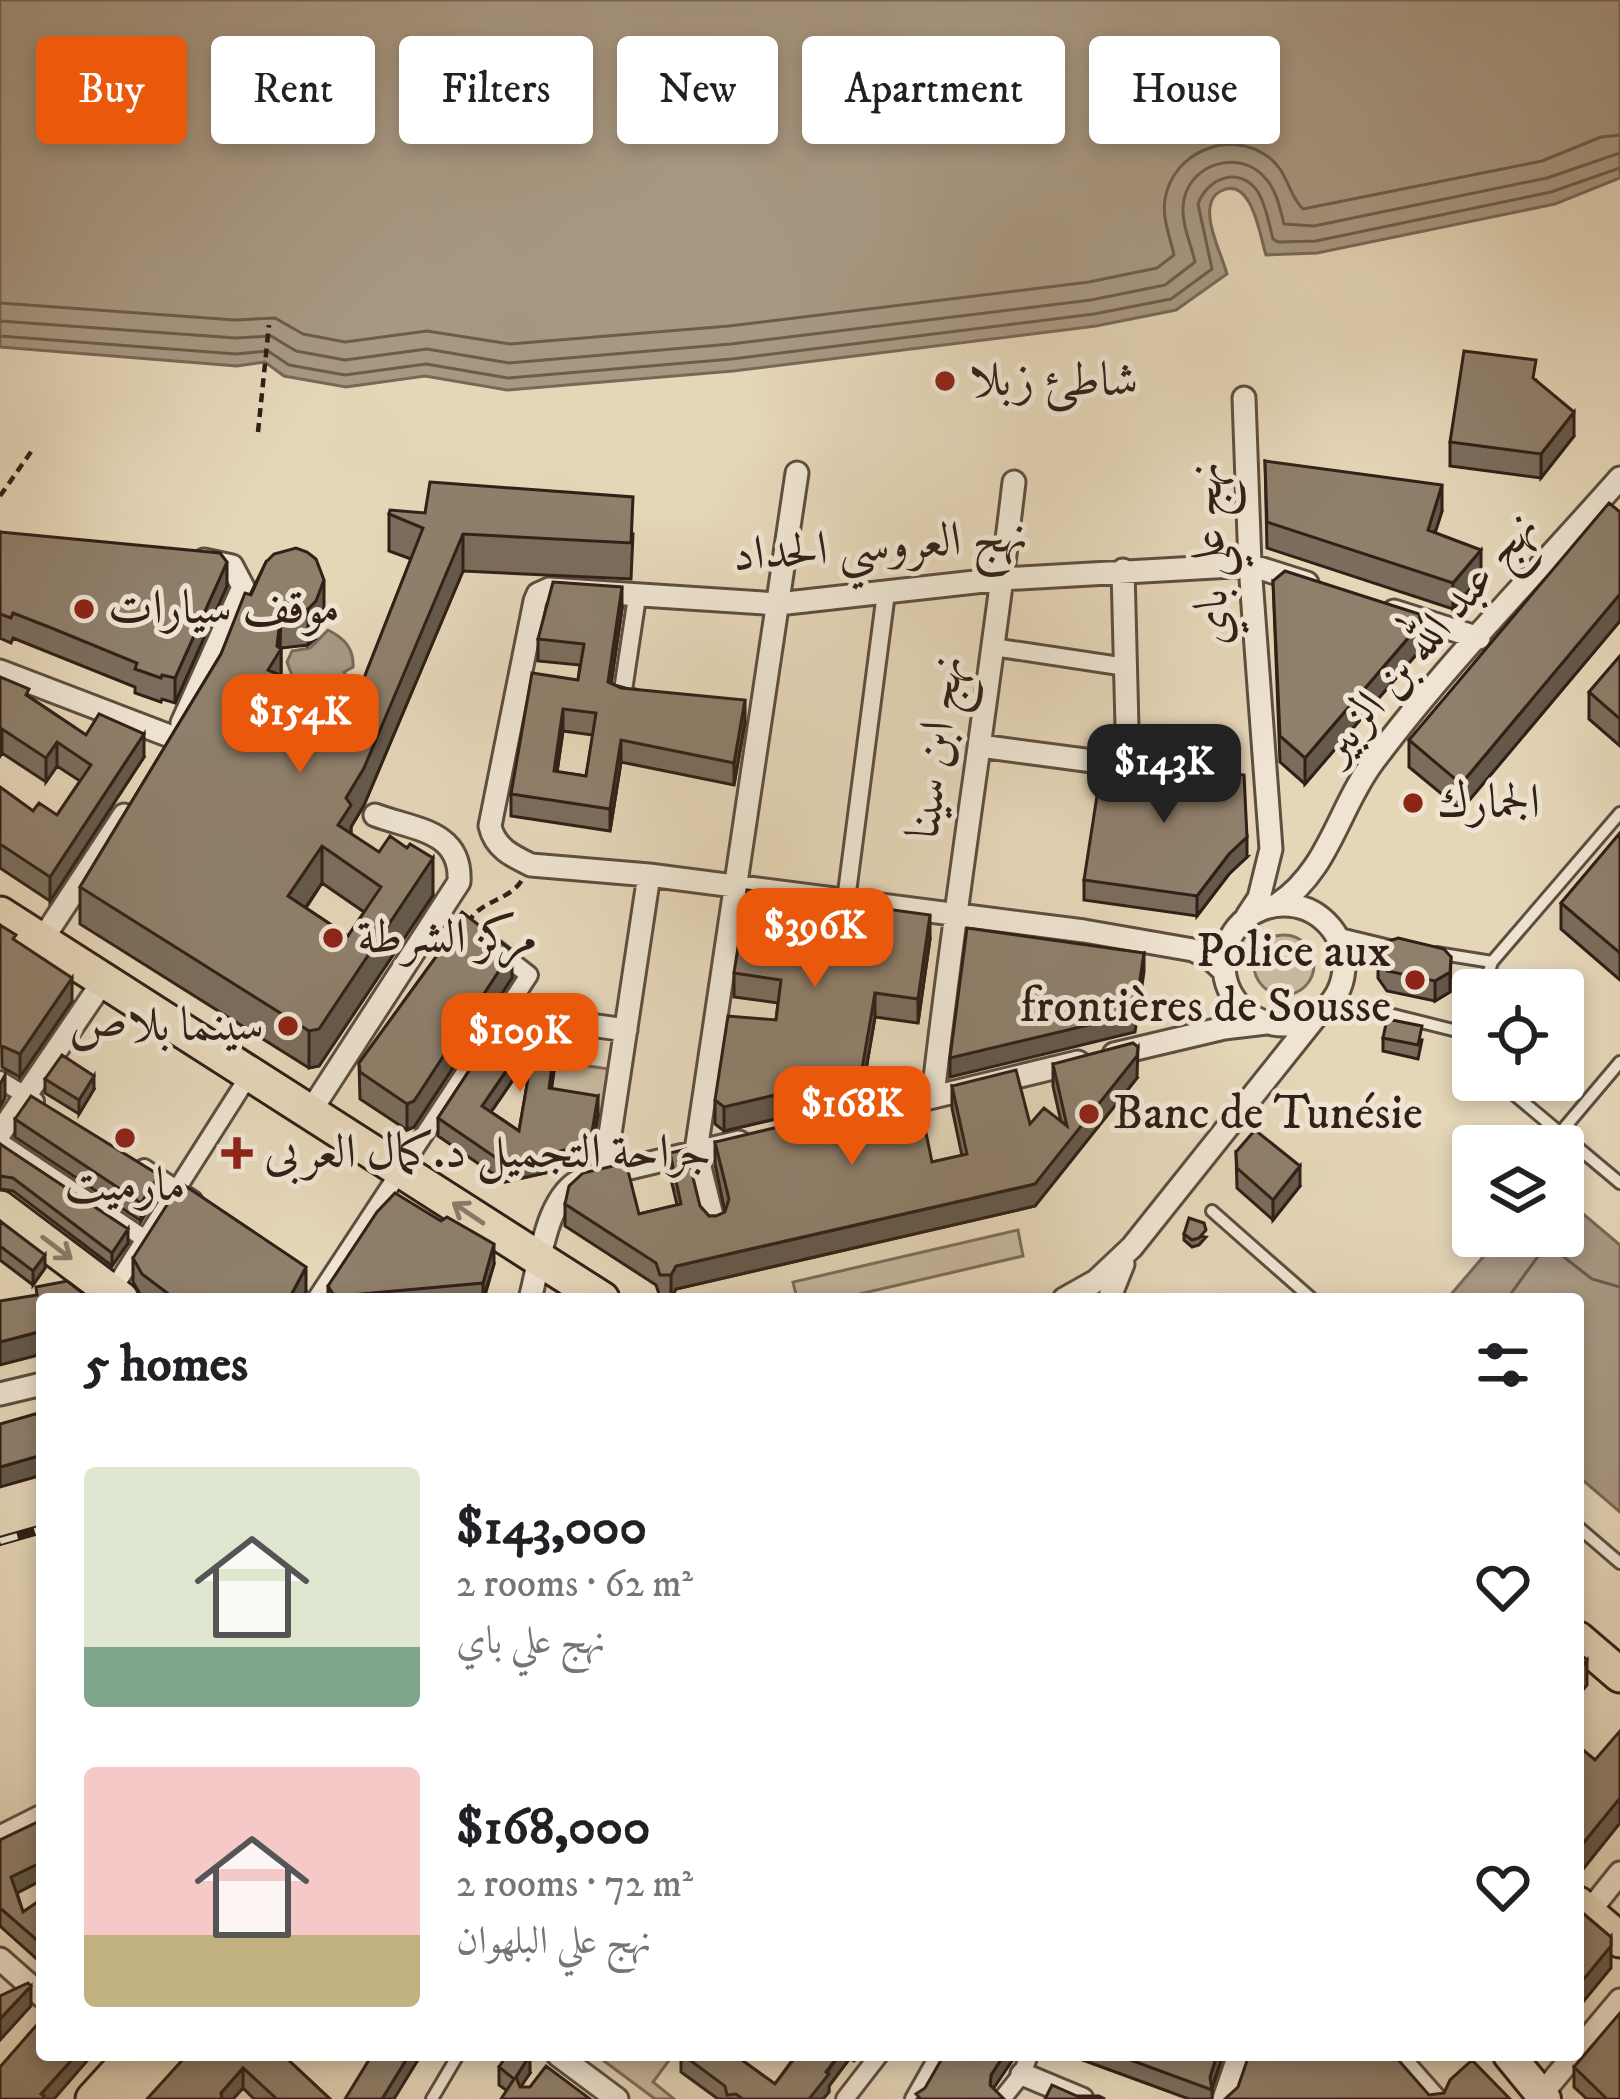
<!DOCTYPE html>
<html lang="en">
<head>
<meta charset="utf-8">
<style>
	:root { --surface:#fff; --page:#f2f2f2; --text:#202124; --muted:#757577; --accent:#ea580c }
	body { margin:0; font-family:"IM FELL DW Pica",Amiri,serif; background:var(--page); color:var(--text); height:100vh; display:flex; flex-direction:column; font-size:45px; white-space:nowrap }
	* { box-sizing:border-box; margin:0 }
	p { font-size:39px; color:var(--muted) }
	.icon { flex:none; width:66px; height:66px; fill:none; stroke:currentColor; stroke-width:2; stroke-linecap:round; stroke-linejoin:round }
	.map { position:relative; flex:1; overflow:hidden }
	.sheet { position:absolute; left:36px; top:1293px; width:1548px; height:768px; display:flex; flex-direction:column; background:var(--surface); border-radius:12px; box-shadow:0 6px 18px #0003 }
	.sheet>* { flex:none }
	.banner { position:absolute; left:36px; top:36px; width:1548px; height:108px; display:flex; gap:24px }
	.tools { position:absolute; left:1452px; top:969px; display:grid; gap:24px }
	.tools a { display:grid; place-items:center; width:132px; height:132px; border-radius:12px; background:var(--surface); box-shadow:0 6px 18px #0003; font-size:60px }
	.price { position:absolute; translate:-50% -102px; padding:0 27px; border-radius:24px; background:var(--accent); color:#fff; font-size:39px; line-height:78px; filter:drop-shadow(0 3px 6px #0008) }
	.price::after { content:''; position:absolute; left:50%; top:72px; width:36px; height:27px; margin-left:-18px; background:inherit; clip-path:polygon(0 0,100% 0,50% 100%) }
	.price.active { background:#222; color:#fff }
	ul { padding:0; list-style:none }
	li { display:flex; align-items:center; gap:36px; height:300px; padding:0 48px }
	li span { display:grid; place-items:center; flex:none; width:336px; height:240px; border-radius:12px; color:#555 }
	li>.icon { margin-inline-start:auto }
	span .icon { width:144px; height:144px; fill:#fffc; stroke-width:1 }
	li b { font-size:51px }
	h2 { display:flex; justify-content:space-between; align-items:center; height:144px; padding:0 48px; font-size:51px }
	.tag { padding:0 42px; border-radius:12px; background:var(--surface); box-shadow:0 6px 18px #0003; font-size:42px; line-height:108px }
	.tag.active { background:var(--accent); color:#fff }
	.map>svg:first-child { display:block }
	.green { fill:#c6b79d; stroke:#7c6c5a; stroke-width:3 }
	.water { fill:#a89882; stroke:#786858; stroke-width:3 }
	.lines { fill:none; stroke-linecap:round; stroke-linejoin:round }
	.shore { stroke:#6c5c4d; stroke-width:3 }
	.service-casing { stroke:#5e4e40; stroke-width:16 }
	.pedestrian-casing { stroke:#5e4e40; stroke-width:22 }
	.minor-casing { stroke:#5e4e40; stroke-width:27 }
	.secondary-casing { stroke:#312018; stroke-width:36 }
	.primary-casing { stroke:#312018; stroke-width:39 }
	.path { stroke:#312018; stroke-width:4.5; stroke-dasharray:9 6; stroke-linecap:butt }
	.service { stroke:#eee4d1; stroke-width:10 }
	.pedestrian { stroke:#eee4d1; stroke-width:16 }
	.minor { stroke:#eee4d1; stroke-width:21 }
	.secondary { stroke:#eee4d1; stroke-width:30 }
	.primary { stroke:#e5d6b8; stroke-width:33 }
	.rail-casing { stroke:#312018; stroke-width:10 }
	.rail { stroke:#eee4d1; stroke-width:6; stroke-dasharray:18; stroke-linecap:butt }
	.wall { fill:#7b6d5c; stroke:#312018; stroke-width:3; fill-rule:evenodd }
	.shaded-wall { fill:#64594b; stroke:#312018; stroke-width:3 }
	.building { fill:#8f7f6b; stroke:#312018; stroke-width:3; fill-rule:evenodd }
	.oneway { stroke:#8b7b68 }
	.poi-dot { fill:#8f2418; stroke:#eee4d1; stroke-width:4.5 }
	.labels { text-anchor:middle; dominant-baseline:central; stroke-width:10; stroke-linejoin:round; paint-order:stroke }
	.poi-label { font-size:48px; fill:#312018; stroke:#eee4d1; text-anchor:start }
	.street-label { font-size:48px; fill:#312018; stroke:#eee4d1 }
</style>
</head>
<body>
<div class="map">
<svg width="1620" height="2099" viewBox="0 0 1620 2099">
	<rect width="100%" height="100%" fill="#e5d6b8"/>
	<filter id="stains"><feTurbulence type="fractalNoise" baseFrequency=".00167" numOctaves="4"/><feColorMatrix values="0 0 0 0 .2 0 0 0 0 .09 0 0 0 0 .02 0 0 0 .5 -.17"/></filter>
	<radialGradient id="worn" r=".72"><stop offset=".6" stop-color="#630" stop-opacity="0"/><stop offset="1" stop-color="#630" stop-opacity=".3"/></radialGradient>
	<path class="green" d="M1254 965a30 30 0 1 1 60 0a30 30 0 1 1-60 0Z
		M554,1061L609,1069L603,1115L549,1107Z
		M1018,1230L1023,1256L838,1299H797L793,1282Z
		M596,2055H673L653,2082L674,2099H655Z"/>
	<path class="water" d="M0,0H1620V178L1555,204L1317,253L1266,255C1260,237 1252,175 1221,191C1215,194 1211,200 1210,207C1207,226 1222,256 1227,274L1176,310L1096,326L733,371L507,390L425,376L346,387L284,376L265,362L237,366L0,347Z
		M328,630C344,638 354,648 353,667L344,672L348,679L339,690L323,696L296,686L287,662L292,651L310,648Z
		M1563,1197L1620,1245V1512L1578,1476V1299H1447L1501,1236H1563Z"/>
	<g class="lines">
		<path class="shore" d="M0,303L235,320L275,318L303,334L345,342L427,331L510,344L729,326L1089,282L1157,268L1174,255C1170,236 1162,219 1165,199C1173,152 1229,129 1267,156C1288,170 1288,195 1303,209L1542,161L1601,137L1620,135
			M0,321L236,338L271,336L296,351L345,360L427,349L509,363L731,344L1091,300L1165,285L1195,262C1191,244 1182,225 1183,207C1185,164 1241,146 1267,180C1277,192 1280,209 1284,224L1314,226L1547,178L1620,153
			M0,336L236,354L268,351L289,365L345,375L426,364L508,378L732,359L1094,314L1171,299L1212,269L1198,204C1207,178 1240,165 1258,192C1266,205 1269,224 1273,239L1278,242L1316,241L1551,192L1620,168
			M1507,1299L1547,1244L1592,1279L1620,1287"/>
		<defs>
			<path id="service" d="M1336,933L1394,947
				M1436,953L1492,962
				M1483,990L1492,962L1620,813
				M1326,1009L1361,1007L1469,1034
				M1473,1022L1469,1034L1473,1041
				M1497,1080L1620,1183
				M1560,1133L1620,1062
				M1212,1211L1312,1299
				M1578,1527L1620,1563
				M432,2099L458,2055"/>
			<path id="pedestrian" d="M993,647L1126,667
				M633,698L622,697L637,597
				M846,900L886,593
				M0,1080L35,1101
				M0,1142L145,1239
				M144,1168L193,1200
				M112,1291L250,1074
				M316,1299L529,975L496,949
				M845,2099L879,2055
				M914,2099L939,2055
				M1002,2099L1022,2074L1029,2055"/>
			<path id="minor" d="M1244,398L1250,565L1271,849L1259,898L1247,916
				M1123,570L1128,766
				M1394,611L1479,638
				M0,671L175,738
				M182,723L243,587L232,566L204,560
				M980,746L1130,766
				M1278,904C1329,870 1338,809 1373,762C1448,662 1538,571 1620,478
				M1224 965a60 60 0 1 1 120 0a60 60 0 1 1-120 0Z
				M42,940L124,815
				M1224,971L1210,958L1193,950L1084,931L649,875L531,865C512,856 495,848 490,826L535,601L538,594L549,589L778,604L1002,579L1250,565L1307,583
				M506,1013L626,1030
				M1114,1054L1224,1028L1266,1023
				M933,1096C956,891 990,687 1014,482
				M892,1107L1078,1062
				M310,1112L459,882C462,831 416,830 375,815
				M0,1133L104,980
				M604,1174L649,875
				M714,1224L696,1151L797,473
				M530,1299C540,1263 546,1194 583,1179L739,1142
				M1064,1299L1096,1281L1132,1247L1318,1014
				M1109,1299L1123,1264
				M0,1394L42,1384
				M0,1837L42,1816
				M1588,1913L1620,1873
				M0,1959L42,1996
				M1578,2050L1620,2000
				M558,2055L617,2099
				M1396,2055L1435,2099
				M1022,2074L1082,2099
				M1541,2095L1574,2055
				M1224,2099L1239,2055"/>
			<path id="secondary" d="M1509,2055L1545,2099"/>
			<path id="primary" d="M0,914L602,1299
				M0,1208L121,1299
				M1578,1639L1620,1675
				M1578,1904L1620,1940
				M93,2099L133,2055
				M130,2099L170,2055"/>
		</defs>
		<use href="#service" class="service-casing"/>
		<use href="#pedestrian" class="pedestrian-casing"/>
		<use href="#minor" class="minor-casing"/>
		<use href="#secondary" class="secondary-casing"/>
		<use href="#primary" class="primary-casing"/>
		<path class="path" d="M258,432L269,325
			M0,496L33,449
			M468,923C481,899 508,902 522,880"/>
		<use href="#service" class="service"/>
		<use href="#pedestrian" class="pedestrian"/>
		<use href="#minor" class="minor"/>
		<use href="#secondary" class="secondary"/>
		<use href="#primary" class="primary"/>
		<defs>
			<path id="rail" d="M0,1541L42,1529"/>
		</defs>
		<use href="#rail" class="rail-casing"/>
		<use href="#rail" class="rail"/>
	</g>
	<path class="wall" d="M1536,380L1574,436L1541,478L1450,466V442Z
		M1265,461L1442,511L1435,532L1481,576L1453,609L1267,548Z
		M1620,512V621L1461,810L1409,767V740Z
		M389,514L633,534L631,579L463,571L364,805L351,827V834L433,895L319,1066L309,1068L80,924V887L221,654L266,562L324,617L316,638L308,645L281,648V676L353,706L411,559L389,551ZM322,883L364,912L348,936L306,908Z
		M0,532L227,586L175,703L162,699L161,702L135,693V687L13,638L11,643L0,638Z
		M1273,581L1421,649L1305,784L1280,762Z
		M622,609L611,684L745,722L734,785L621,762L610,831L511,816V794L578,680L580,665L538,661V639ZM563,731L593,735L586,776L557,772Z
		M1620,656V746L1589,719V692Z
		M0,677L86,735L144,757L50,901L0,868V787L33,811L57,815L80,781L57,766L46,782L2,753L0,756Z
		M1620,833V980L1561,929V903Z
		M1247,857L1229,874L1197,916L1084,900V880Z
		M0,925L72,1001L20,1077L2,1067Z
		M447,932L512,978L414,1127L407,1130L360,1099L359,1063L436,957L447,939Z
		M930,939L918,1023L875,1017L861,1099L724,1131L715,1124V1100L776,1020L778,1003L734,997V973Z
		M1451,957L1450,992L1435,1001L1387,991L1378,978V958Z
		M509,1010L559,1036L551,1089L598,1114L590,1163L505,1182L438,1136V1118ZM533,1051L519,1131L491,1112Z
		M1383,1038L1422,1040L1418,1059L1383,1051Z
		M1053,1064L1137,1078L1035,1206L676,1289L671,1298L660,1297L656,1285L565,1226V1204L639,1214L677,1205L670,1175V1153L700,1206L709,1216H716L725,1212L715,1164V1142L932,1162L962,1156L952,1108V1086L1030,1124L1061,1122L1053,1086Z
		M45,1079L94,1089L79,1114L45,1093Z
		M15,1119L159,1193L141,1221L15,1137Z
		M0,1144L128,1243L112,1266L13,1191L0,1189Z
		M1236,1152L1300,1186L1273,1220L1237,1188Z
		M0,1221L45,1268L33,1285L0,1260Z
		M1184,1234L1206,1237L1199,1245L1192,1247L1184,1240Z
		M133,1258L306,1291L302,1299H143L133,1282Z
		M494,1264L484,1299H328V1286Z
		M1578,1746L1595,1760L1580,1873L1578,1871Z
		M0,1840L42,1880L17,1893L23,1912L42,1899L38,1960L0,1926Z
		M283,2055L330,2099H254L243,2088L233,2099H147Z
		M681,2055H735L775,2084L796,2055H859L854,2061L850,2058L829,2086V2092L823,2099H718L681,2072Z
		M1069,2055H1223L1212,2089V2099H1189Z
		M499,2067L530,2073L520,2087L590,2099L506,2090L499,2085Z
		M1574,2067L1620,2099H1587L1574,2087Z"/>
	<path class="shaded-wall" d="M1574,412V436L1541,478V454Z
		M1442,485V511L1428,555V530Z
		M463,534V571L364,805L351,827V842L338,825L346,798Z
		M1481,550V576L1453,609V583Z
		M227,562V586L175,703V678Z
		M324,580V617L316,638L308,645V609Z
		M622,587V609L608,704V682Z
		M1620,594V621L1461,810V784Z
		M281,612L280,651L281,649V686L268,670Z
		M1421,623V649L1305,784V758Z
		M745,700V722L734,785V763Z
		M563,709V731L554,793V771Z
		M2,729V753L0,756V732Z
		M144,734V757L50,901V877Z
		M621,740V762L610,831V809Z
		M57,742V766L46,782V758Z
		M1247,837V857L1229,874L1197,916V896L1229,854Z
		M322,846V883L288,933V896Z
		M433,858V895L319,1066L309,1068V1031Z
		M930,915V939L918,1023V999Z
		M512,951V978L414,1127L407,1130V1104Z
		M1144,953V972L1135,1032L950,1077V1058Z
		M1450,972V992L1435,1001V981Z
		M72,978V1001L20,1077V1054Z
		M875,993V1017L861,1099L724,1131V1107Z
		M559,1017V1036L549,1107V1088Z
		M537,1026V1045L482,1125V1106Z
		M1138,1047L1137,1078L1035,1206L676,1289L671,1298V1275L676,1266L1035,1184Z
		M5,1075V1098L0,1107V1084Z
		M94,1076V1089L79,1114V1100Z
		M598,1096V1114L590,1163L505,1182V1164Z
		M1300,1166V1186L1273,1220V1200Z
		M159,1175V1193L141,1221V1203Z
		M128,1229V1243L112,1266V1253Z
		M494,1244V1264L483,1299V1283Z
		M45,1255V1268L33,1285V1271Z
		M306,1267V1291L302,1299H289Z
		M42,1331V1354L0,1365V1342Z
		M42,1455V1475L0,1487V1467Z
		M1587,1660V1685L1578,1696V1671Z
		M1620,1798V1823L1580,1873V1847Z
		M42,1862V1880L11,1896V1877Z
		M1611,1937V1968L1578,2008V1986Z
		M42,1939V1958L38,1960V1941Z
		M31,1986V2006L0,2040V2019Z
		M76,2055H87V2061L54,2099H41V2094Z
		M409,2055H421L394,2099H382Z
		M530,2055V2073L516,2094V2077Z
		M839,2055H850V2058L829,2086V2092L823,2099H809Z
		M1004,2055H1016L991,2092L990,2085L991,2075Z
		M1217,2055H1223L1211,2090L1210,2077Z
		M243,2068V2088L233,2099H221V2093Z"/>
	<path class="building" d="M1464,351L1536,360L1533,378L1574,412L1541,454L1450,442Z
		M1265,461L1442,485L1428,530L1481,550L1453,583L1267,522Z
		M430,482L633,497L631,543L463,534L364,768L346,798L351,805L338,825L379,852L390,836L407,848L410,844L433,858L319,1029L309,1031L80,887L221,654L245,593L251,595L266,562L274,554L296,548L307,552L316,559L324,580L316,601L308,609L281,612L277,646L281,649L268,670L353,706L423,528L389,514L390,510L425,513ZM322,846L381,887L348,936L288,896Z
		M1609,503L1620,512V594L1461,784L1409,740Z
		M0,532L220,553L227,562L175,678L162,675L161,678L135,669L137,663L49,627L13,613L11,618L0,614Z
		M1285,571L1419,614L1421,623L1305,758L1280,736L1273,581Z
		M553,582L622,587L608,682L621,688L745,700L734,763L621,740L610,809L511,794L532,673L578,680L584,644L538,639ZM563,709L596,713L586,776L554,771Z
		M1620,656V719L1589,692Z
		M0,677L29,689L26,695L86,735L99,714L144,734L50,877L0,844V787L33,811L39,803L57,815L91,765L57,742L46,758L2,729L0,732Z
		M1103,757L1244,775L1247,837L1229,854L1197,896L1084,880Z
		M1620,833V953L1561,903Z
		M747,890L930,915L918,999L875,993L861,1075L724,1107L715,1100L728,1016L776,1020L781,980L734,973Z
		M462,912L512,951L414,1101L407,1104L360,1072L359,1063L436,957L448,937L447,932Z
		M0,925L16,935L13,939L72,978L20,1054L0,1045Z
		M967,928L1144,953L1135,1014L950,1058Z
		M1398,938L1444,949L1451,957L1450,972L1435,981L1387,971L1378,958L1383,943Z
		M509,1010L559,1017L549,1088L598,1096L590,1144L505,1164L438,1118ZM537,1026L519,1131L482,1106Z
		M1387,1019L1422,1026L1418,1045L1383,1038Z
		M1133,1043L1138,1047L1137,1056L1035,1184L676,1266L671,1275H660L656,1263L565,1204L569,1186L583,1173L626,1163L639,1214L681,1204L670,1153L686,1149L700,1206L709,1216H716L725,1212L729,1199L715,1142L918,1094L932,1162L967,1154L952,1086L1016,1070L1030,1124L1044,1108L1067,1126L1053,1064Z
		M62,1055L94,1076L79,1100L45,1079Z
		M31,1096L159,1175L141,1203L15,1119Z
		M1255,1130L1300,1166L1273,1200L1237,1168L1236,1152Z
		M0,1144L128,1229L112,1253L13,1178L0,1176Z
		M181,1183L306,1267L289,1299H175L142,1274L133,1258Z
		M395,1193L441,1221L447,1217L494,1244L483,1283L339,1296L333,1294L328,1286L377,1212Z
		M1189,1218L1204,1223L1206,1230L1199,1238L1192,1240L1184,1234Z
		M0,1221L45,1255L33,1271L0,1246Z
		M67,1281L84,1294L81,1299H42V1331L0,1342V1301L37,1295L36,1287Z
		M42,1412V1455L0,1467V1424Z
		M1578,1652L1587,1660L1578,1671Z
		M1620,1731V1798L1580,1847L1578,1846V1746L1595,1760Z
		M42,1820V1862L11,1877L23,1912L42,1899V1939L38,1941L0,1908V1840Z
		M1578,1909L1611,1937V1946L1578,1986Z
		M28,1983L31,1986L0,2019V1996Z
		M1620,2013V2099H1607L1574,2067Z
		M42,2019V2055H76L41,2094L44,2096L42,2099H0V2067Z
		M187,2055H283L330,2099H277L243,2068L221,2093L222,2099H147Z
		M372,2055H409L382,2099H345Z
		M507,2055H530L516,2077L520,2087H530L546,2066L590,2099H501L514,2079L499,2067Z
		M683,2055H735L775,2084L797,2055H839L826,2072L829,2074L809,2099H743L736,2094L727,2095L725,2086Z
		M944,2055H1004L991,2075L990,2085L1004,2099H917L919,2097L916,2094L925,2088Z
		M1117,2055H1217L1210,2077L1212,2090Z
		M1249,2055H1394L1429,2095L1444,2093L1450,2080L1472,2060L1510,2099H1225L1238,2087Z
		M1052,2085L1077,2096H1099L1105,2099H1045Z"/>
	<defs><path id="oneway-shaft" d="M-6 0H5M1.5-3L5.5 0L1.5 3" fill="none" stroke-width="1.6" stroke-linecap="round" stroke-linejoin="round" transform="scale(3)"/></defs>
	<g class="oneway">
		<use href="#oneway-shaft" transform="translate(468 1213) rotate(-146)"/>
		<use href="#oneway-shaft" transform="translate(57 1248) rotate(37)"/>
	</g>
	<g class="poi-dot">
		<circle cx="945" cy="381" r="12"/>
		<circle cx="84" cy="609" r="12"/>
		<circle cx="1413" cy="803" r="12"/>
		<circle cx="333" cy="938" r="12"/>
		<circle cx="1415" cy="980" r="12"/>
		<circle cx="288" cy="1026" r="12"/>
		<circle cx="1089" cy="1114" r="12"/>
		<circle cx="125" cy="1138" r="12"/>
		<path d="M231 1135h12v12h12v12h-12v12h-12v-12h-12v-12h12z"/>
	</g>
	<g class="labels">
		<g class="poi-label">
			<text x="969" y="381">شاطئ زبلا</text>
			<text x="108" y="609">موقف سيارات</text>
			<text x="1437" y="803">الجمارك</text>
			<text x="357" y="938">مركز الشرطة</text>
			<text x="1391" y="952" text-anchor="end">Police aux<tspan x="1391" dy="55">frontières de Sousse</tspan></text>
			<text x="264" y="1026" text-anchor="end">سينما بلاص</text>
			<text x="1113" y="1114">Banc de Tunésie</text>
			<text x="264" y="1153">جراحة التجميل د.كمال العربى</text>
			<text x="125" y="1186" text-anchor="middle">مارميت</text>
		</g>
		<g class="street-label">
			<text transform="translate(880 546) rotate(-4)">نهج العروسي الحداد</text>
			<text transform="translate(1210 554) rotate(-93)">نهج علي باي</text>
			<text transform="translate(1429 637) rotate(-50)">نهج عبد الله بن الزبير</text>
			<text transform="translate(936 747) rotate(-82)">نهج ابن سينا</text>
		</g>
	</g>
	<rect width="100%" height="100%" filter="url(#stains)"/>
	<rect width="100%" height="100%" fill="url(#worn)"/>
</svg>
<div class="tools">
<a><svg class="icon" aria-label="locate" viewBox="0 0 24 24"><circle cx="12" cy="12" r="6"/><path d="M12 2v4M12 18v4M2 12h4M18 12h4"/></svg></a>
<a><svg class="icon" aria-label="layers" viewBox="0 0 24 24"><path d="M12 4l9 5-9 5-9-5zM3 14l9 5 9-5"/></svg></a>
</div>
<b class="price" style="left:300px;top:776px">$154K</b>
<b class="price active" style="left:1164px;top:826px">$143K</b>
<b class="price" style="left:815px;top:990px">$396K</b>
<b class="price" style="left:520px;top:1095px">$109K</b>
<b class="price" style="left:852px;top:1168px">$168K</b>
<div class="banner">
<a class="tag active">Buy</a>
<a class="tag">Rent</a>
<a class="tag">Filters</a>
<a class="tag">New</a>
<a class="tag">Apartment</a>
<a class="tag">House</a>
</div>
<section class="sheet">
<h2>5 homes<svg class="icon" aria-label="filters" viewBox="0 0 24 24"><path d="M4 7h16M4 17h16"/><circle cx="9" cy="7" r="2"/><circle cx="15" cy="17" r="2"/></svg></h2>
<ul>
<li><span style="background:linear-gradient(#dfe7d0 75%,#7fa58c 0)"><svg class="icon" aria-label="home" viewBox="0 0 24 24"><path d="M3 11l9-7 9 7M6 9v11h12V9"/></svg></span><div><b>$143,000</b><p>2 rooms · 62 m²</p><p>نهج علي باي</p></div><svg class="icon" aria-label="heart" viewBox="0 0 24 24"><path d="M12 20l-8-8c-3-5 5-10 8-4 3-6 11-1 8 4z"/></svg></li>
<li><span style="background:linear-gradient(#f6c9c9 70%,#c2b280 0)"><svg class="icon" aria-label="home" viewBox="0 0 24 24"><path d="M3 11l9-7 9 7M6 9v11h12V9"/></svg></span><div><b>$168,000</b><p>2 rooms · 72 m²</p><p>نهج علي البلهوان</p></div><svg class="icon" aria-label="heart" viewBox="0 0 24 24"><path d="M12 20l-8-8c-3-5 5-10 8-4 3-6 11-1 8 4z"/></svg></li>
</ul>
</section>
</div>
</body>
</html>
